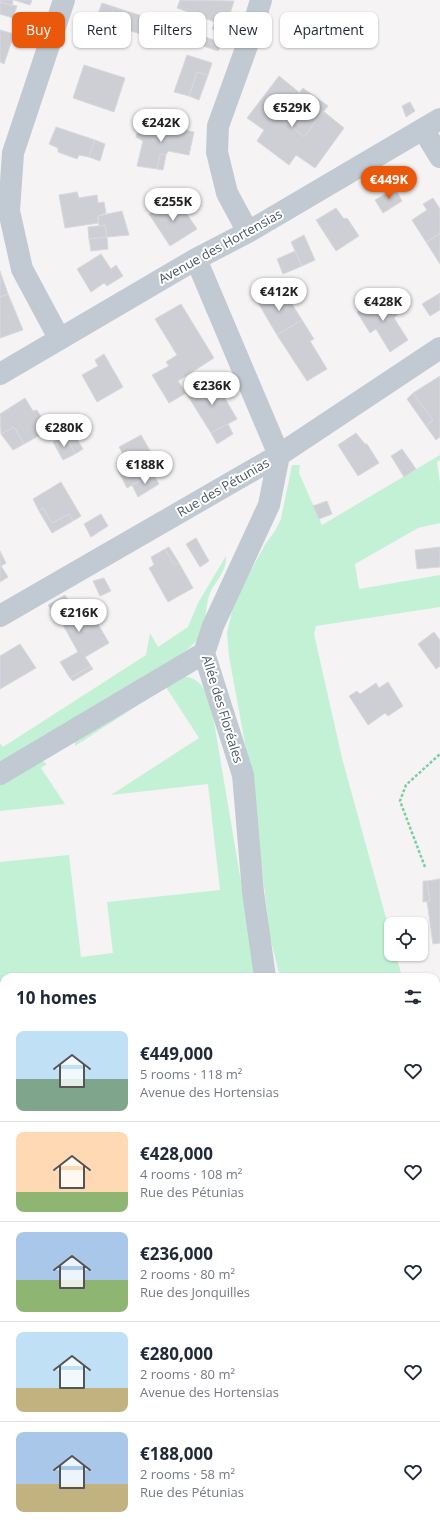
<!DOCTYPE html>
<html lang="en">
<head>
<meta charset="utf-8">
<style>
	:root { --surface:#fff; --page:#f6f6f7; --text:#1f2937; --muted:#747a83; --line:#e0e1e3; --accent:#ea580c }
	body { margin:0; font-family:"Open Sans",sans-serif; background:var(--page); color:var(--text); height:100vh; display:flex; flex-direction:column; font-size:15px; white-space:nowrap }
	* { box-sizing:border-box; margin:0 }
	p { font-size:13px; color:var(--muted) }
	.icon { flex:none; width:22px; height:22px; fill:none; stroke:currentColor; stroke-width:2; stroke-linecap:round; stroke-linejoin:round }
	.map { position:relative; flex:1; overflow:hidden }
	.side { position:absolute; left:0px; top:973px; width:440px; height:556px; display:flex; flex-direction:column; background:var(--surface); border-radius:12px 12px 0 0; box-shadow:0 1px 3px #0004 }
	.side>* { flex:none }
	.banner { position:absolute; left:12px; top:12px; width:416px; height:36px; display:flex; gap:8px }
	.controls { position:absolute; left:384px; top:917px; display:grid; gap:8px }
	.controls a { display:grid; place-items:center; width:44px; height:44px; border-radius:8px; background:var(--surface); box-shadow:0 1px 3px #0004; font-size:20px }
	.price { position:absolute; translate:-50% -34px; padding:0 9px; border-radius:14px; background:#fff; color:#222; font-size:13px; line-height:26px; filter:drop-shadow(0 1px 2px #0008) }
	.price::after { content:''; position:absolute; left:50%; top:24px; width:12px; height:9px; margin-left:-6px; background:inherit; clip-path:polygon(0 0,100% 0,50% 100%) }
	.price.on { background:var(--accent); color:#fff }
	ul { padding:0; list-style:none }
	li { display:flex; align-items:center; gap:12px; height:100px; padding:0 16px }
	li+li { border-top:1px solid var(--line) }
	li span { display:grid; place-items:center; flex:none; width:112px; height:80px; border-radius:8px; color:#555 }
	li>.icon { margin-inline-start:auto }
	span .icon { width:48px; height:48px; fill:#fffc; stroke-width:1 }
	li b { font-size:17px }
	h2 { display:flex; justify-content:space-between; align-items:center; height:48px; padding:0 16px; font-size:17px }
	.pill { padding:0 14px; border-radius:8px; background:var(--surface); box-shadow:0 1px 3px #0004; font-size:14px; line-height:36px }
	.pill.on { background:var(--accent); color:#fff }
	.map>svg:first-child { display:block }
	.green { fill:#c3f1d5 }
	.water { fill:#90daee }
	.building { fill:#cdcfd5; stroke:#d7d9de }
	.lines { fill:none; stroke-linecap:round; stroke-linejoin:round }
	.path { stroke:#7ad0a6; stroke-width:2.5; stroke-dasharray:3 2; stroke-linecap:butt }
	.minor { stroke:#c1cad2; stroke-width:22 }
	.labels { text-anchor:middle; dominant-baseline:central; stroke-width:4; stroke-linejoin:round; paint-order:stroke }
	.street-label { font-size:13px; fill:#4a5661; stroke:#fff }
</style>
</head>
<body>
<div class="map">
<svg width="440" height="1529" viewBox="0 0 440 1529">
	<rect width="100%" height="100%" fill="#f5f3f3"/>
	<path class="green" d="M440,455V460L437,462L440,483V523L418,528L355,564L359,589L440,575V607L316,626L314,634L342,758L391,936V954H396L402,977H280L270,937L252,782L229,656L227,633L232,611L237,596L266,543L275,531L281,519L292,465H300L299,473L322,525Z
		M226,556C227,571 216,580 210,593C205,605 207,621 201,633C197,643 188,649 180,655L0,762V743L3,747L146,655L150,633L158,647L188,627L198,603Z
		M175,676C196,676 199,681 210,698L257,977H4V1159L0,1160V862L69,855L81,957L113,953L107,902L220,890L208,784L111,795L199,738L166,687L75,746V741Z
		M41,760L47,764L41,768L65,804L0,811V781Z
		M440,1014V1195L436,1193V1017Z"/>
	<path class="water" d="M164,22L187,29L183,39L159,32Z"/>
	<path class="building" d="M0,0H13L12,6L0,2Z
		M14,0H32L30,5Z
		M180,0L234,1L224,33L212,29L215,22L177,8Z
		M0,2L17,6L13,18L0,14Z
		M102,3L148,18L143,35L122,28L116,46L95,39L98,30L93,27Z
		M148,18L152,19L146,36L143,35Z
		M0,30L14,34L4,64L0,62Z
		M197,34L222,43L218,51L194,43Z
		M187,55L212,63L208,75L197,72L189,96L174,92Z
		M84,65L125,78L114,112L73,98Z
		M197,72L208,75L199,100L189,96Z
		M279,76L300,93L280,117L304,137L323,111L344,128L315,168L296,155L289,165L257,141L264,130L247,118Z
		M303,88L328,106L304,137L280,117Z
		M410,102L415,111L406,117L402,106Z
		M141,120L194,132L189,155L168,151L166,155L160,154L157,169L137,166L143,141L136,137Z
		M56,127L95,140L89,157L79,155L77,159L58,152V148L49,144Z
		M95,140L105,144L100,161L89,157Z
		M160,154L166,155L163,170L157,169Z
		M395,188L402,201L383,213L375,200Z
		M77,192L79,198L97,195L98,203L104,202L106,213L98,216V223L65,228L59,195Z
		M176,198L197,229L170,246L149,214Z
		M433,198L440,209V234L426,242L412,220L427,210L423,204Z
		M336,208L344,219L347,218L359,236L336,251L316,220Z
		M122,211L129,235L107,237L105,225L99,226L98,216Z
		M105,225L107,237L89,239L88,227Z
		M440,234V264L426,242Z
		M304,235L315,260L302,266L291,242Z
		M107,237L108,249L91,251L89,239Z
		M295,251L302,266L283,274L277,259Z
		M101,254L111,269L116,265L123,276L107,286L104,283L91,292L77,269Z
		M0,271L8,294L0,297Z
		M277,289L286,303L290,301L302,320L277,335L257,301Z
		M440,293V310L430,316L422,304Z
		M8,294L23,330L0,338V297Z
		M385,294L398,314L394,318L408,340L390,352L376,329L370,333L357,312Z
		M181,304L214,358L178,381L186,393L169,403L152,375L169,366L166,362L177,355L155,319Z
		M302,320L314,339L310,341L327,369L307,381L277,335Z
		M104,354L123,387L97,402L82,375L98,366L95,360Z
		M440,376V437L436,440L426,426L433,420L413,393Z
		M213,378L237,419L211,433L186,393Z
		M413,393L433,420L426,426L407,399Z
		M25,398L33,411L37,410L49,430L24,444L14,427L1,434L0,414Z
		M228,424L233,434L217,444L211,433Z
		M14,427L24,444L13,450L1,434Z
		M72,431L83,449L75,454L66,435Z
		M356,433L365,444H367L379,463L358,476L338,445Z
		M66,435L75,454L63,460L53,442Z
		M141,435L153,456L151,457L159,471L139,481L119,447Z
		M402,449L416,469L404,477L391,456Z
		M129,465L139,481L127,488L118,470Z
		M153,474L159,484L138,497L132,485Z
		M61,482L81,516L73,521L69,514L52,523L43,508L39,511L33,499Z
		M327,501L332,514L319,519L313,506Z
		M43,508L52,523L69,514L73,521L52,533L39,511Z
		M101,514L108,526L91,537L84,524Z
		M196,538L209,561L200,567L186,544Z
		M169,547L179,563L175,566L165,549Z
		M440,547V567L417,569L415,550Z
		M165,549L175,566L179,563L193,588L168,602L149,568L154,565L151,557Z
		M0,551L6,563L1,566L8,577L0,582Z
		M104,578L111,591L100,596L93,581Z
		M65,595L72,606L84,600L109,643L85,657L91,666L70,678L60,662L78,652L57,614L54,615L48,605Z
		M434,632L440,640V666L436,669L418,644Z
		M20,644L36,668L0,689V656Z
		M91,666L93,669L73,681L70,678Z
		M388,682L403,706L388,716L385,713L368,725L349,696L357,691L360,694L376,683L379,688Z
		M440,879V943L433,944L427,901H430L427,881Z
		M423,881H427L430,901L423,902Z
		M440,1378V1399L436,1392V1380Z
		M4,1411V1436L0,1438V1413Z"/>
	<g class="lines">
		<path class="path" d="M425,867L400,801L406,785L440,754
			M0,1462L4,1459
			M416,1525L418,1529"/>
		<path class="minor" d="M423,129L440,157
			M248,232L227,193L217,152L218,126L248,43L261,0
			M196,259L279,455
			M59,338L22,269L9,211L13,153L64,0
			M0,374L196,259L248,232L440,119
			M0,616L279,455L440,348
			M0,774L204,653
			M265,977L253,892L243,775L204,653L213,626L269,505L279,455
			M436,1203L440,1205"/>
	</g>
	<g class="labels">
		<g class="street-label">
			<text transform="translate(220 246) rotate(-29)">Avenue des Hortensias</text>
			<text transform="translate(223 487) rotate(-30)">Rue des Pétunias</text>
			<text transform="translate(223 709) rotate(73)">Allée des Floréales</text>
		</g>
	</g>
</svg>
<div class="controls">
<a><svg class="icon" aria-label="locate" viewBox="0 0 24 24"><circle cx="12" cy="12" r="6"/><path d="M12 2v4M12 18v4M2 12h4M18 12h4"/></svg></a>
</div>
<b class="price" style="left:292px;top:128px">€529K</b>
<b class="price" style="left:161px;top:143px">€242K</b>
<b class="price on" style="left:389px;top:200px">€449K</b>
<b class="price" style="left:173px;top:222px">€255K</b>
<b class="price" style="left:279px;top:312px">€412K</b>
<b class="price" style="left:383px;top:322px">€428K</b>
<b class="price" style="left:212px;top:406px">€236K</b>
<b class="price" style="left:64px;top:448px">€280K</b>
<b class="price" style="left:145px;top:485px">€188K</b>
<b class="price" style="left:79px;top:633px">€216K</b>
<div class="banner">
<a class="pill on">Buy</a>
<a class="pill">Rent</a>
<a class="pill">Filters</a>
<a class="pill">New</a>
<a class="pill">Apartment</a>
</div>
<section class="side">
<h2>10 homes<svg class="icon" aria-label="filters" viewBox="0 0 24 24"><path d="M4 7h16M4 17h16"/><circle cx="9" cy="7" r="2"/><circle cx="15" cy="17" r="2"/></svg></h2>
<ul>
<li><span style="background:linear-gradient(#bfe0f5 60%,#7fa58c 0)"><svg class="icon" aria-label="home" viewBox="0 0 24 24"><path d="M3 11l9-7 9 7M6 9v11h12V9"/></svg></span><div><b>€449,000</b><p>5 rooms · 118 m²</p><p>Avenue des Hortensias</p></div><svg class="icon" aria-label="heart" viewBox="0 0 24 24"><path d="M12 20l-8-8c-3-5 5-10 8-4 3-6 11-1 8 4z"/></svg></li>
<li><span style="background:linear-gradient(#ffd9b3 75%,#8fb573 0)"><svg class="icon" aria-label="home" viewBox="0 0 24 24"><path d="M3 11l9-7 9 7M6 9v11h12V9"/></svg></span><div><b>€428,000</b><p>4 rooms · 108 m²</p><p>Rue des Pétunias</p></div><svg class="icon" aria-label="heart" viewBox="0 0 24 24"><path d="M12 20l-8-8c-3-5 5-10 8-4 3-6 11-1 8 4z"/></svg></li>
<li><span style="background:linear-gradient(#a9c7e8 60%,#8fb573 0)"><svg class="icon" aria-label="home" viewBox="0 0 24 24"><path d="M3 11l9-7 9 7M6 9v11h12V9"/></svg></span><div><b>€236,000</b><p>2 rooms · 80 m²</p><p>Rue des Jonquilles</p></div><svg class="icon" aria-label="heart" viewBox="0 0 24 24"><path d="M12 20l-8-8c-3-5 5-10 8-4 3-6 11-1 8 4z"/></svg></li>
<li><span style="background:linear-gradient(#bfe0f5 70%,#c2b280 0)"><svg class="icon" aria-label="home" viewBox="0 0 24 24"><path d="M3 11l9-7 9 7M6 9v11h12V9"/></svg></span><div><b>€280,000</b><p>2 rooms · 80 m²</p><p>Avenue des Hortensias</p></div><svg class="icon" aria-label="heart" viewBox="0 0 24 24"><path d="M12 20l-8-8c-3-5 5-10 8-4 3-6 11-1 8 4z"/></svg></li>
<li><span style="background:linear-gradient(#a9c7e8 65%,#c2b280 0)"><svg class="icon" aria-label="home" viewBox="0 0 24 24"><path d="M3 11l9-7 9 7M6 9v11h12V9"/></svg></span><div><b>€188,000</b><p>2 rooms · 58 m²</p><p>Rue des Pétunias</p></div><svg class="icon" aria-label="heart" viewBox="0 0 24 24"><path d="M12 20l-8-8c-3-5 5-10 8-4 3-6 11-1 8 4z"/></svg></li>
</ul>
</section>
</div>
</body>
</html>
